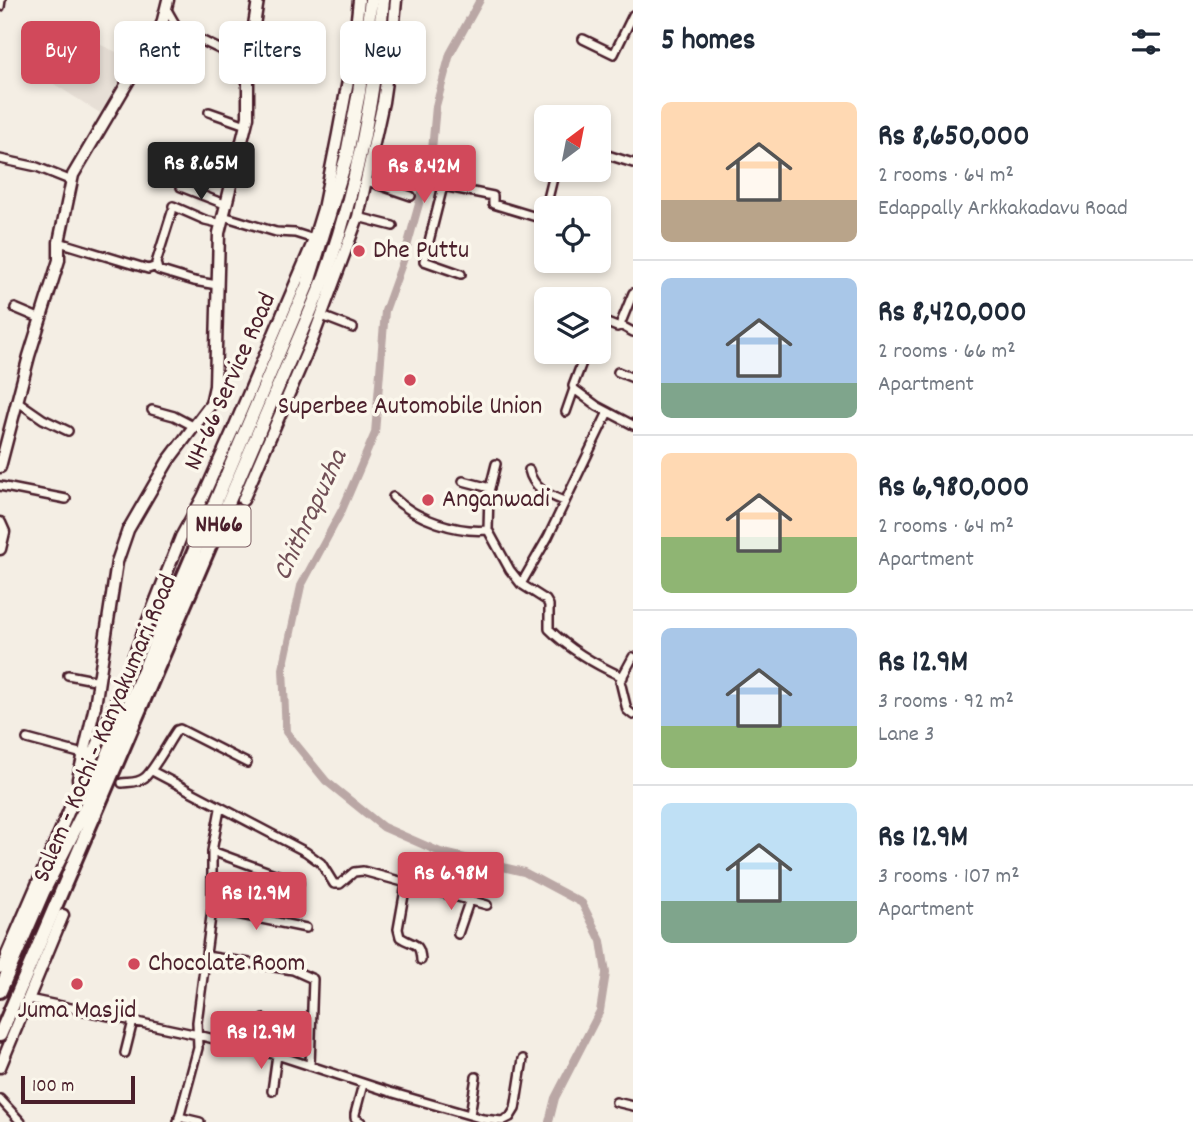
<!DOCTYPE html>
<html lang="en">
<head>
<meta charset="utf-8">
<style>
	:root { --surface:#fff; --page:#f6f6f7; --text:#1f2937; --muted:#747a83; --line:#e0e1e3; --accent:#d1495b }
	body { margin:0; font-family:Dekko,sans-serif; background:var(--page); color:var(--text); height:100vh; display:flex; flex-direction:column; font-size:26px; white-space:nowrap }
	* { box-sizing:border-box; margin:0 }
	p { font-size:23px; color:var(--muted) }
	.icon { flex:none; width:38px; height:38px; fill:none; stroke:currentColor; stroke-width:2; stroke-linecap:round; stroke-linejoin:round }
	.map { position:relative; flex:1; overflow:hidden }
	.details { display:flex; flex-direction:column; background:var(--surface); width:560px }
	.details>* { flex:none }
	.hud { position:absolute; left:21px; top:21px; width:506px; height:63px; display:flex; gap:14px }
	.needle { width:46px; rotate:32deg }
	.tools { position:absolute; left:534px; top:105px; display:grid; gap:14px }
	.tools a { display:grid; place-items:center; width:77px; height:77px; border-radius:10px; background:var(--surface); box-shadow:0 4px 10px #0003; font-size:35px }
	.scale { position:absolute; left:21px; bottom:18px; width:114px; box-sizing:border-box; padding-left:7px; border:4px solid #4a1f2b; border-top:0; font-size:19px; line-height:24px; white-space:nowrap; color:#4a1f2b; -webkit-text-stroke:5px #fbf7ec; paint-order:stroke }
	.price { position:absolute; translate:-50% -60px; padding:0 16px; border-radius:7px; background:var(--accent); color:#fff; font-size:23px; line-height:46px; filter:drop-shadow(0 2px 4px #0008) }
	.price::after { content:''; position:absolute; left:50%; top:42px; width:21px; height:16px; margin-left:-10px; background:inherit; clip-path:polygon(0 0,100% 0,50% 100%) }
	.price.active { background:#222; color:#fff }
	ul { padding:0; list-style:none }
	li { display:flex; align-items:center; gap:21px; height:175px; padding:0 28px }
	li+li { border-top:2px solid var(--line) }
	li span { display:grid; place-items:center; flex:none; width:196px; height:140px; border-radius:10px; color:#555 }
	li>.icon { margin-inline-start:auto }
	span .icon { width:84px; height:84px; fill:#fffc; stroke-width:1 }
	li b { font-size:30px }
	h2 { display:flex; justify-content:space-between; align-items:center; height:84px; padding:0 28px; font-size:30px }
	.pill { padding:0 24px; border-radius:10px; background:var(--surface); box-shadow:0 4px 10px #0003; font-size:24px; line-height:63px }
	.pill.active { background:var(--accent); color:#fff }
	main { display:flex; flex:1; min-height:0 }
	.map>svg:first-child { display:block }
	.built { fill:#e7dfd6 }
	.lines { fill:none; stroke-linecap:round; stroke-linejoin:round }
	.canal { stroke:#baa7a5; stroke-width:8 }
	.street-casing { stroke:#4a1f2b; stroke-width:12 }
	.secondary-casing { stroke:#4a1f2b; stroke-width:15 }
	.highway-casing { stroke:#4a1f2b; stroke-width:18 }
	.street { stroke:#fbf7ec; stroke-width:7 }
	.secondary { stroke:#fbf7ec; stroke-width:10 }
	.highway { stroke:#fbf7ec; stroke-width:12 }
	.poi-dot { fill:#d1495b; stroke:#fbf7ec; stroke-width:2.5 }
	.labels { text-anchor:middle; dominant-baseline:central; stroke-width:7; stroke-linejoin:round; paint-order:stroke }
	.shield { fill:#fbf7ec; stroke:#7f6065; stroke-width:2 }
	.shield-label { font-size:24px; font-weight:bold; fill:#4a1f2b }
	.poi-label { font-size:26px; fill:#4a1f2b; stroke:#fbf7ec; text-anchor:start }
	.street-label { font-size:26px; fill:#4a1f2b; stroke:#fbf7ec }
	.water-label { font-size:28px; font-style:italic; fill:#714f56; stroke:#fbf7ec }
</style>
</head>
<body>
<main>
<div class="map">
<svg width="633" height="1122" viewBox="0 0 633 1122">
	<rect width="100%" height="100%" fill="#f4eee4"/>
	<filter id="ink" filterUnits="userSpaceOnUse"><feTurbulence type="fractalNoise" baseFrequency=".0143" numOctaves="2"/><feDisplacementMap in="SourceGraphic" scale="14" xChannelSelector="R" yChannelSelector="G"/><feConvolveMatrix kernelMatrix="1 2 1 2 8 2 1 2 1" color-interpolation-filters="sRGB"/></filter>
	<g filter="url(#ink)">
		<path class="built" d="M59,26L132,59L100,113L43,77V59Z"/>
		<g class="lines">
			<path class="canal" d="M480,0L450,54L436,106L431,161L403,261L385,311L375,433L342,510L301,586L283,669L286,732L326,781L383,827L440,852L524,872L582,903L601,941L606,973L600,1011L555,1098L549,1122"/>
			<defs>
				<path id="street" d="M0,7L1,0
					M166,8L178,29L248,63
					M583,39L614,54L633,15
					M209,112L246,125
					M598,152L633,163
					M0,159L37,167L72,181
					M367,181L411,196
					M181,187L227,205
					M173,206L205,220L222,224
					M172,212L156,263L158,270L194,281L217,285
					M223,216L276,232L295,233L314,239
					M358,217L393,226
					M59,242L148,269L157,266
					M461,274L424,261L443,186L493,196V204L543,219L555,170
					M15,308L41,319
					M322,316L353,328
					M598,324L607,323L617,327L620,325L633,293
					M620,325L633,332
					M586,352L573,386L574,389L597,406L633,425
					M618,372L633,378
					M17,401L43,419L68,431
					M152,410L174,416L195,427
					M566,412L574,389
					M608,412L548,537L521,584L546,600L549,605V629C570,650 596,665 623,677
					M529,470C533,488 548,495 564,501
					M463,481L490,488
					M0,486L66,499
					M393,497C415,519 457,533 488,530L510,570L521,584
					M488,530L489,492L496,464
					M633,657L620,681L627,710L633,715
					M68,675L99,681
					M27,739L83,754
					M152,771L306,852L321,863L334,884H340L354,872L363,871L487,905
					M122,783C129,782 138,783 144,778C153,772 169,741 177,730L180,729L247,763
					M212,851L220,809
					M406,884L398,929L400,937C413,946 420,941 421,960
					M212,909L306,928
					M458,934L470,899
					M206,956L293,970L313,979L310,1066
					M0,969L7,954
					M29,999L198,1035L277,1055L390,1092L483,1119L502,1121L510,1117L515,1109L523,1059
					M262,1052L264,1019
					M125,1053L133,1021
					M272,1091L277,1055
					M0,1099L21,1122
					M616,1102L633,1106
					M470,1115L476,1077
					M179,1117L200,1122
					M178,1122L198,1048L197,1022L212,909V851L299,883
					M361,1122L355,1118V1114L363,1084"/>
				<path id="secondary" d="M0,467L29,356L59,260V242L73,175L162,24L168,0
					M243,500L313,338L358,217L383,102L393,33L396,0
					M0,523L4,532L0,549
					M78,779L95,706L117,562L128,530L168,461L211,404L215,386L219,233L248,117V63L258,0
					M7,954L112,711L181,537L203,497L233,430L312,245L323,209L338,134L353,54L359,0
					M0,1067L63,915"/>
				<path id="highway" d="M0,991L43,892L84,811L307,286L346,159L359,92L371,0
					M0,1035L325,277C357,186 375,95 383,0"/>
			</defs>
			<use href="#street" class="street-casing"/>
			<use href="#secondary" class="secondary-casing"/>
			<use href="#highway" class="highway-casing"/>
			<use href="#street" class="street"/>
			<use href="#secondary" class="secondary"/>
			<use href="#highway" class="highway"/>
		</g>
	</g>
	<g class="poi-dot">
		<circle cx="359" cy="251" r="7"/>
		<circle cx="410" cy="380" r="7"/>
		<circle cx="428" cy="500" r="7"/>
		<circle cx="134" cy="964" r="7"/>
		<circle cx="77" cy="984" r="7"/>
	</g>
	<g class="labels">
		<rect class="shield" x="187.5" y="505.5" width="63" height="41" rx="5"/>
		<g class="shield-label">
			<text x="219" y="526">NH66</text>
		</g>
		<g class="poi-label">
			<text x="373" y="251">Dhe Puttu</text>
			<text x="410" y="407" text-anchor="middle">Superbee Automobile Union</text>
			<text x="442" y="500">Anganwadi</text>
			<text x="148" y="964">Chocolate Room</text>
			<text x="77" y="1011" text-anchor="middle">Juma Masjid</text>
		</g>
		<g class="street-label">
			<text transform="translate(231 382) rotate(-66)">NH-66 Service Road</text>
			<text transform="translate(106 729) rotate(-67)">Salem - Kochi - Kanyakumari Road</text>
		</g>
		<g class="water-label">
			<text transform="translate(312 516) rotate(-65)">Chithrapuzha</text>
		</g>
	</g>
</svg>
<div class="tools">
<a><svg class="needle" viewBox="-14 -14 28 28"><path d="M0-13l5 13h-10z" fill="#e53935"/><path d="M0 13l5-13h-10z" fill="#747a83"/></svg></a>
<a><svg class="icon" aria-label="locate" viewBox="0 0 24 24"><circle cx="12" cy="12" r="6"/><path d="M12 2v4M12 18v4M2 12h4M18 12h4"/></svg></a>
<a><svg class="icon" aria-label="layers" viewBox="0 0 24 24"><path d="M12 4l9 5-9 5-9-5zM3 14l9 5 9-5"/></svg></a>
</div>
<div class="scale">100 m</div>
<b class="price active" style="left:201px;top:202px">Rs 8.65M</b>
<b class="price" style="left:424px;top:205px">Rs 8.42M</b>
<b class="price" style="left:451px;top:912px">Rs 6.98M</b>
<b class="price" style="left:256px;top:932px">Rs 12.9M</b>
<b class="price" style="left:261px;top:1071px">Rs 12.9M</b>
<div class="hud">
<a class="pill active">Buy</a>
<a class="pill">Rent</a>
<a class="pill">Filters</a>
<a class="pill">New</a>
</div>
</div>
<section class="details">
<h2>5 homes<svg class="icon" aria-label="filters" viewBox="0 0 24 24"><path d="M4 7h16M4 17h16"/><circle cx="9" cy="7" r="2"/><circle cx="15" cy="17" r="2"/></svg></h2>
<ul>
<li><span style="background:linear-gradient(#ffd9b3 70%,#b9a48a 0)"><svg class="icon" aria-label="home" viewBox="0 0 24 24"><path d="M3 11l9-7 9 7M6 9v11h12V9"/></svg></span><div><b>Rs 8,650,000</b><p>2 rooms · 64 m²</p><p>Edappally Arkkakadavu Road</p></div></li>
<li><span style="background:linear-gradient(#a9c7e8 75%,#7fa58c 0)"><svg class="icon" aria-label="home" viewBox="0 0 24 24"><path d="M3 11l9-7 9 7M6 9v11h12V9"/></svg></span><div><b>Rs 8,420,000</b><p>2 rooms · 66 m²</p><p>Apartment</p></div></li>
<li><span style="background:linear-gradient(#ffd9b3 60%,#8fb573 0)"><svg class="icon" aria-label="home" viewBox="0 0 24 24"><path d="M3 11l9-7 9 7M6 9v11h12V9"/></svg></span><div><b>Rs 6,980,000</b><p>2 rooms · 64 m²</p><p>Apartment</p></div></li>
<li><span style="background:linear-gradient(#a9c7e8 70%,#8fb573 0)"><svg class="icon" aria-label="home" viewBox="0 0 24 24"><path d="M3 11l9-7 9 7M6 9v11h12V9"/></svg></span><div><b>Rs 12.9M</b><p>3 rooms · 92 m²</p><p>Lane 3</p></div></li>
<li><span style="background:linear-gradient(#bfe0f5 70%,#7fa58c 0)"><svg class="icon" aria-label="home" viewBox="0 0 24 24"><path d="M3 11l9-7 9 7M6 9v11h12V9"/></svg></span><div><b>Rs 12.9M</b><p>3 rooms · 107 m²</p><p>Apartment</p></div></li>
</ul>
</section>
</main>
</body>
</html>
